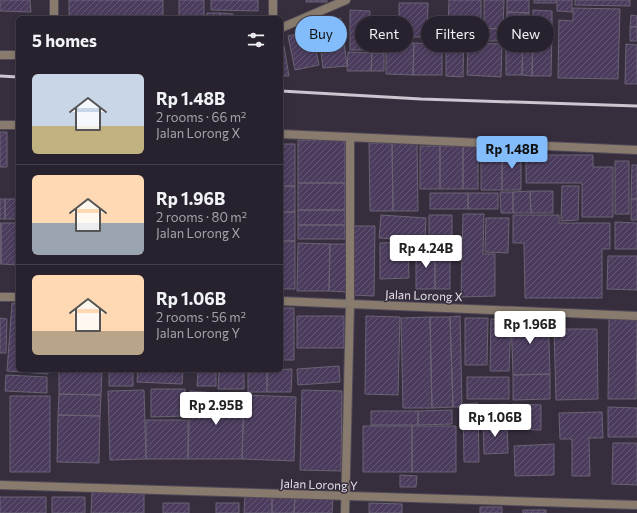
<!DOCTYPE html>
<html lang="en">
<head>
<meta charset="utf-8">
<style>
	:root { --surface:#28222e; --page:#342f3a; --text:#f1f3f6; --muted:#a5a4aa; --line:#443f4a; --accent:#83bcfb }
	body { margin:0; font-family:Commissioner,sans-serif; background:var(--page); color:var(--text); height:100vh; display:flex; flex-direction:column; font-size:15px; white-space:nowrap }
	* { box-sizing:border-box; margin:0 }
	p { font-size:13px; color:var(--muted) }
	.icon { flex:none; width:22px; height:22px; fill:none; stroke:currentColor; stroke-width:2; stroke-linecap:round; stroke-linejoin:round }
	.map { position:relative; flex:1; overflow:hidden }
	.side { position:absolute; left:16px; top:16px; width:267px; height:356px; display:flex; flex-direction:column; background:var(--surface); border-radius:6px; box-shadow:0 2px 6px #0003,0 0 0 1px var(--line) }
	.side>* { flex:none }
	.guide { position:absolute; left:295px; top:16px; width:282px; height:36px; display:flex; gap:8px }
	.price { position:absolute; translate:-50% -34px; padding:0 9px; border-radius:4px; background:#fff; color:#222; font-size:13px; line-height:26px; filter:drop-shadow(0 1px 2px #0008) }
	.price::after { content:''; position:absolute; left:50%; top:24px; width:12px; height:9px; margin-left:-6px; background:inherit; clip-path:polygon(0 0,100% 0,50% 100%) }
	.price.active { background:var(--accent); color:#111 }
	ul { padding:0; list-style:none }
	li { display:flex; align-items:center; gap:12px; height:100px; padding:0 16px }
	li+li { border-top:1px solid var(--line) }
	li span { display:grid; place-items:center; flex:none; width:112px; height:80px; border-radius:6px; color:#555 }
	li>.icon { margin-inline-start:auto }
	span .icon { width:48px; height:48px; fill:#fffc; stroke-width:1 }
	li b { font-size:17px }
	h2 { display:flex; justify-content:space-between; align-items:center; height:48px; padding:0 16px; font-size:17px }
	.chip { padding:0 14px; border-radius:18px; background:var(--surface); box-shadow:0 2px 6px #0003,0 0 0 1px var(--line); font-size:14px; line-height:36px }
	.chip.active { background:var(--accent); color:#111 }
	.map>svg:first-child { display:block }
	.building { fill:url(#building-hatch); stroke:#6a6374 }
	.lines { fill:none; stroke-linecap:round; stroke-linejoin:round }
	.minor-casing { stroke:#524a58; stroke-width:10 }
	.minor { stroke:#887b6d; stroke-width:8 }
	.rail { stroke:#cbc6cf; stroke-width:3 }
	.labels { text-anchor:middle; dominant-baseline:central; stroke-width:3; stroke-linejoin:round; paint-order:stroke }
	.street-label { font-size:12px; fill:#e3dee7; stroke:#362e3d }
</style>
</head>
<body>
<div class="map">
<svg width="637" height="513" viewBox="0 0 637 513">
	<defs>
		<pattern id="building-hatch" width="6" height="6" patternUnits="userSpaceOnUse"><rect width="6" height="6" fill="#4b3c5d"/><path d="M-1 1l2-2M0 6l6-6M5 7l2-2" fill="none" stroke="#655874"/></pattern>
	</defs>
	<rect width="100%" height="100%" fill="#362e3d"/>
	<path class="building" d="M0,0H30L31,12L0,11Z
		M69,0H163V18H69Z
		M179,0H204V18H179Z
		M211,0H258V11L211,10Z
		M306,0H327V2H306Z
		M449,0H481V29L448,28Z
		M484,0H504L503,29L484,28Z
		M507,0H529V13L507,12Z
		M534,0H556V3H534Z
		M557,0H572V12L557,11Z
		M575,0H630V6L575,5Z
		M399,3H428L427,37H399Z
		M573,8L620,9L618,79L558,78L559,20L573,21Z
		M350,10L370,11L369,50H350Z
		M533,10L552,11V33L533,32Z
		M507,12L529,13L528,30L506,29Z
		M207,13H220V18H207Z
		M220,13L233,14V18H220Z
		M631,15L637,16V27H630Z
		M341,18L347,66L323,68L317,21Z
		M372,24L386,25L385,50H371Z
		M630,27H637V41H630Z
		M484,28L503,29V41H483Z
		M312,31L319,65L295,70L288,36Z
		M506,32H523L522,75H506Z
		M523,32H533L532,76L522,75Z
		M533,32L552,33L551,76H532Z
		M446,33H464L463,77L446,76Z
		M386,43H414L413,75L386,74Z
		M414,43L442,44V75H413Z
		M468,43L502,44L501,77L467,75Z
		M626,44L637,45V84H625Z
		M281,46H284L289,76H281Z
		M348,52L372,53L371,71H347Z
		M372,53H384V71H371Z
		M0,132H7V167H0Z
		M298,140H345V183H298Z
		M417,142L418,211H393L392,143Z
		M369,143H392L393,211H370Z
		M281,144H295V186H281Z
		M420,146H440V189H420Z
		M440,146H463V189H440Z
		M463,146H478V189H463Z
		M481,151H502V190H481Z
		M502,151H521V190H502Z
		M526,155H593V167H613V217H582V183H526Z
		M615,161H629V214H615Z
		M632,165H637V199H631Z
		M298,183H345V210H298Z
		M281,186H295V212H281Z
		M562,186H579L578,220L561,221Z
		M530,191H553V213H531Z
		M530,191L531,213H513V192Z
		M500,192H513V213H501Z
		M430,193H468V209H430Z
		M468,193H498V209H468Z
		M0,199H5V219H0Z
		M5,199H18V219H5Z
		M631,199H637V220H631Z
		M298,210H345V225H298Z
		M281,212H295V241H281Z
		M463,214H484L483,254H495V296L461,297Z
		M381,215L426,218L425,241L379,238Z
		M429,215H452V248H429Z
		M513,215H559V223H610V249H602V298H525L524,243H513Z
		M486,218H509L508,253L485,252Z
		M615,222L637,223V249H615Z
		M0,223H1V264H0Z
		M1,223H18V265L1,264Z
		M298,225H345V239H298Z
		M354,226H375L374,296L353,295Z
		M281,241H295V289H281Z
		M408,242L409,278L380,279V243Z
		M298,243L330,244L329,291H297Z
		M330,244H348L347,292L329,291Z
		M416,249H435V289H416Z
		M435,249H450V289H435Z
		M608,256H637V290L607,289Z
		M12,303H18V370H22V372L7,371Z
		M281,308H294V360H281Z
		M548,315L550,374L513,375L511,316Z
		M297,316H344V348H297Z
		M366,316L400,317L398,395L365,394Z
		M460,316L462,407H453L450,317Z
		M430,317H450L453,407L432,408Z
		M430,317L432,408H403L401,318Z
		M0,318L7,319L6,353H0Z
		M465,318H488L487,365H465Z
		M491,319H511L509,371H490Z
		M609,319H637L636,399H608Z
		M554,329H597L598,399L556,400Z
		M339,366L340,382L298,385L297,369Z
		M292,369L291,392H267V370Z
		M22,370H48V374L22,372Z
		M59,370H102L101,395L59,394Z
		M109,370H133V386H109Z
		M138,370H183L182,384L137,382Z
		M198,370H216V386H197Z
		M219,370H244V389H218Z
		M248,370H267V392H248Z
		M550,374V399L513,400V375Z
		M6,375L47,377V393L5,391Z
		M467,377H509V399H467Z
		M151,389H185V416L151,417Z
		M144,390L146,459L110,460L108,391Z
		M302,390L342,391L341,471L300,470Z
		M190,391L244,395L242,459H188Z
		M59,394L101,395L100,416L58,415Z
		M244,395L296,397L294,461L242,459Z
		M10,396H50V472H10Z
		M478,403L479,462H464L463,404Z
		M507,404V422H483V405Z
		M512,404L541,405V430L512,429Z
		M608,407L637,408V437H608Z
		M452,410V424L418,425V411Z
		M371,411H418V425H371Z
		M602,412L603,438H589L590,476H572V439H560L559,413Z
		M58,415L100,416L99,463L57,462Z
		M146,420H188V459H146Z
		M483,422H507L508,453L484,454Z
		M363,426H412V472H363Z
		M412,426H456V472H412Z
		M613,443H637V485L612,484Z
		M554,444V475L515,476L514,446Z
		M400,475L417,476L416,487H400Z
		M92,492H144V513H91Z
		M245,496L272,497V513H244Z
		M0,497H46V513H0Z
		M52,497H85V513H52Z
		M272,497H295L294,513H272Z
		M295,497L333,498L332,513H294Z
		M163,503H189V513H163Z
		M216,503H239V513H216Z
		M369,503L402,504V513H369Z
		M480,507H502V513H480Z
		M523,510H546V513H523Z"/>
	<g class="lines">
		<defs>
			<path id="minor" d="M54,0V18
				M273,18V0
				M281,28L346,0
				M0,55H18
				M0,125H18
				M281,134L637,150
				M0,297H18
				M281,301L637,316
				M0,485L637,505
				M345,513L350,304V137"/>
		</defs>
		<use href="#minor" class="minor-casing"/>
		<use href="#minor" class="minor"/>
		<path class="rail" d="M0,76L18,77
			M281,91L421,99L637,106"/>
	</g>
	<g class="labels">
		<g class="street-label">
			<text transform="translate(424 295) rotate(2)">Jalan Lorong X</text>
			<text transform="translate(319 484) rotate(2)">Jalan Lorong Y</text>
		</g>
	</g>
</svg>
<b class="price active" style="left:512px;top:170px">Rp 1.48B</b>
<b class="price" style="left:426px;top:269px">Rp 4.24B</b>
<b class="price" style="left:530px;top:345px">Rp 1.96B</b>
<b class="price" style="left:216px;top:426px">Rp 2.95B</b>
<b class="price" style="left:495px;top:438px">Rp 1.06B</b>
<div class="guide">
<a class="chip active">Buy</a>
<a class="chip">Rent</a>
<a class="chip">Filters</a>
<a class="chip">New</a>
</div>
<section class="side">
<h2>5 homes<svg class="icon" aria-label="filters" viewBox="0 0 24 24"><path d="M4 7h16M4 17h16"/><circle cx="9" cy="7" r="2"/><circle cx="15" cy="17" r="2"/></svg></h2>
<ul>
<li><span style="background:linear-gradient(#c9d6e8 65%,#c2b280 0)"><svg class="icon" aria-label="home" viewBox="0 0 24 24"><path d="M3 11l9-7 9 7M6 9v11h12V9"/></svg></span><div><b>Rp 1.48B</b><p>2 rooms · 66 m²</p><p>Jalan Lorong X</p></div></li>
<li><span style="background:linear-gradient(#ffd9b3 60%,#9aa5b1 0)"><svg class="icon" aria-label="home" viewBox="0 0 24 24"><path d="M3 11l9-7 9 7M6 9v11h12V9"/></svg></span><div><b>Rp 1.96B</b><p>2 rooms · 80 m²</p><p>Jalan Lorong X</p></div></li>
<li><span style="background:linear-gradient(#ffd9b3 70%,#b9a48a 0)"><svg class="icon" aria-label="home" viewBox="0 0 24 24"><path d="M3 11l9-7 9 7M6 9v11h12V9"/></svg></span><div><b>Rp 1.06B</b><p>2 rooms · 56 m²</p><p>Jalan Lorong Y</p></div></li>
</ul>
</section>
</div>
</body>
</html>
